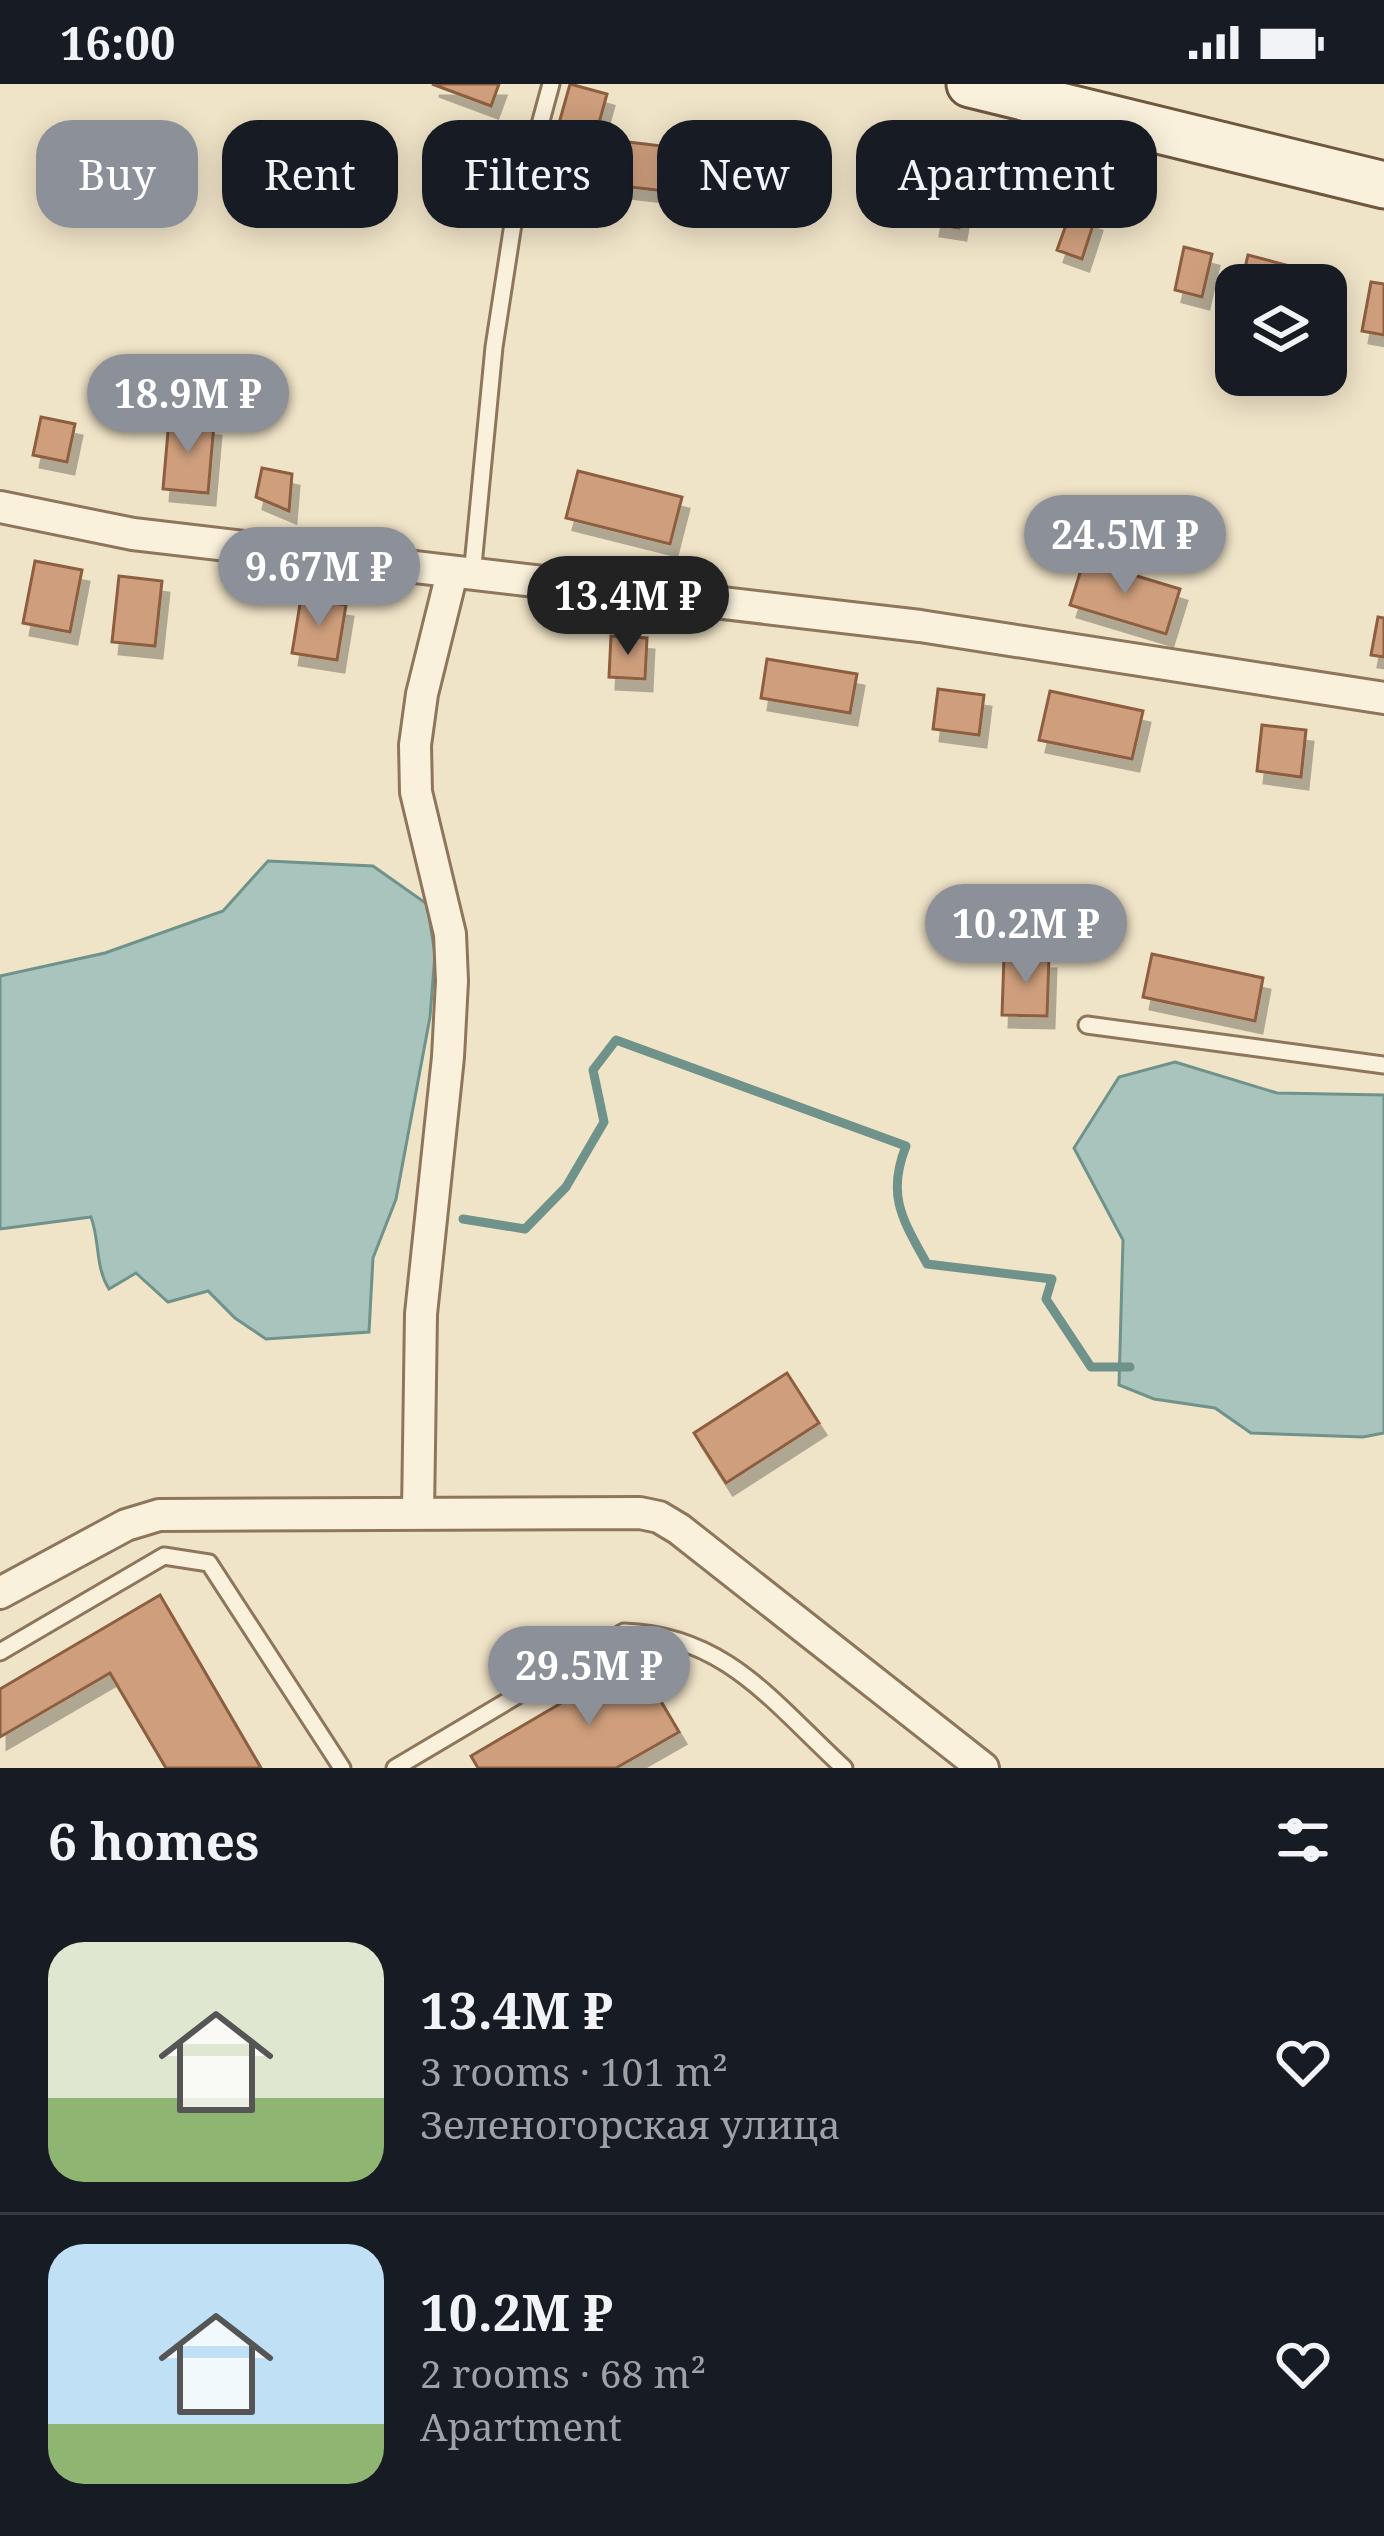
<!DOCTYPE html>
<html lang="en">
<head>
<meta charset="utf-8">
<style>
	:root { --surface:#171b24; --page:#242831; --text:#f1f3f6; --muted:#9ea1a6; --line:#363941; --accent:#8c9099 }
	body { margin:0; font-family:"Noto Serif",serif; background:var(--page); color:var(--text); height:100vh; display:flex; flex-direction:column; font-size:45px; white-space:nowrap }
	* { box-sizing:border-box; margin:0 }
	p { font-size:39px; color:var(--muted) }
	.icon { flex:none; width:66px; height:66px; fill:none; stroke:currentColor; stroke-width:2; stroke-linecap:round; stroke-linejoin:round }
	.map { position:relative; height:1684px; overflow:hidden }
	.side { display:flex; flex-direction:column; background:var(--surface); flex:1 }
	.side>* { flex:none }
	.banner { position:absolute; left:36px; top:36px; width:1314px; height:108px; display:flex; gap:24px }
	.buttons { position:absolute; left:1215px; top:180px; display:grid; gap:24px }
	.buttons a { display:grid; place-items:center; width:132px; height:132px; border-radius:24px; background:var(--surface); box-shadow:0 6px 30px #0003; font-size:60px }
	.price { position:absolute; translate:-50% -102px; padding:0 27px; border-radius:42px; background:var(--accent); color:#fff; font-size:39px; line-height:78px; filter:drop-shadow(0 3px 6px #0008) }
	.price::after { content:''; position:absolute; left:50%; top:72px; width:36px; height:27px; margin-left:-18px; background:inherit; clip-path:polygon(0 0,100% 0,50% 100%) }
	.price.selected { background:#222; color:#fff }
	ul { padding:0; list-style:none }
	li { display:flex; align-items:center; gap:36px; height:300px; padding:0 48px }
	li+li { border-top:3px solid var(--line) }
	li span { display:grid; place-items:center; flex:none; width:336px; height:240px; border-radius:36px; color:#555 }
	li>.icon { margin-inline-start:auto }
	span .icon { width:144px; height:144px; fill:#fffc; stroke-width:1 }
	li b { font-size:51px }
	h2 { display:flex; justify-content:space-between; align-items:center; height:144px; padding:0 48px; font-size:51px }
	.pill { padding:0 42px; border-radius:36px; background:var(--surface); box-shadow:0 6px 30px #0003; font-size:42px; line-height:108px }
	.pill.selected { background:var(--accent); color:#fff }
	.status { display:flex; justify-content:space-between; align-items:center; height:84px; padding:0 60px; background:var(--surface); direction:ltr }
	.status svg { height:33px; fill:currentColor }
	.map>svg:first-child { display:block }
	.water { fill:#a9c4bc; stroke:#6f938a; stroke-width:3 }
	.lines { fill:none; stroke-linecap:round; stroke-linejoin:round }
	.stream { stroke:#6f938a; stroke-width:9 }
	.building { fill:#cf9f7d; stroke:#8d5f41; stroke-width:3; filter:url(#shadow) }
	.lane-casing { stroke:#8d765c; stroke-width:21 }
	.street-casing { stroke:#8d765c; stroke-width:36 }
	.secondary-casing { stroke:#6f573f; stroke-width:51 }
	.lane { stroke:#faf1dc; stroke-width:15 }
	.street { stroke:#faf1dc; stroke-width:30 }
	.secondary { stroke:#faf1dc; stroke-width:45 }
</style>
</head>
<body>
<div class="status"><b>16:00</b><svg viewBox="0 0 49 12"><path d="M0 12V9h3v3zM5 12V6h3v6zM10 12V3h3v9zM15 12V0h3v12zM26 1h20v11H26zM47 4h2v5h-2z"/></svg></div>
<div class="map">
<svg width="1384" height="1684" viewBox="0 0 1384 1684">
	<defs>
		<filter id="shadow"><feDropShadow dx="7" dy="12" stdDeviation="0" flood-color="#0004"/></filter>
	</defs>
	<rect width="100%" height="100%" fill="#f0e4c8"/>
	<path class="water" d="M268,777L373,782L427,820L435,870L430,933L396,1115L373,1174L369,1248L266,1255L235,1234L208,1207L168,1218L136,1189L109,1205C95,1183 100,1157 91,1133L0,1145V892L105,869L223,827Z
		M1175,978L1277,1009L1384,1011V1349L1363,1353L1251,1349L1215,1324L1154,1315L1119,1301L1123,1156L1074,1064L1119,993Z"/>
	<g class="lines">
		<path class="stream" d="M463,1135L525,1145L566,1103L604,1038L593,986L616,956L906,1062C886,1112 903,1136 927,1180L1052,1195L1046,1215L1091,1283H1130"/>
	</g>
	<path class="building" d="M432,0H499L491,22Z
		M570,0L607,10L593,61L556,50Z
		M628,58L687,65L682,109L622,102Z
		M769,62L812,70L801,127L759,119Z
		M939,104L965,109L959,144L933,140Z
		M1071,127L1095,135L1082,175L1057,166Z
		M1184,163L1212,170L1202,213L1175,206Z
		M1248,171L1286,181L1281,201H1241Z
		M1371,198L1384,200V251L1362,247Z
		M41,333L75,340L67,378L33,371Z
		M169,336L214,340L208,409L163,405Z
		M262,384L292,390L289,427L256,413Z
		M578,387L682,413L670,460L566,434Z
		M1084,476L1180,505L1166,550L1070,521Z
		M35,477L82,486L70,548L23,539Z
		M119,492L162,497L155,562L112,558Z
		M301,514L346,521L337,576L292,569Z
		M1378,533L1384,534V573L1371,571Z
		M611,552L647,554L645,595L609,593Z
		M767,575L857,590L850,629L761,614Z
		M938,605L984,611L979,651L933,645Z
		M1050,607L1143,627L1132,675L1039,656Z
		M1262,641L1306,646L1301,693L1257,687Z
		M1152,870L1263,894L1255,937L1143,913Z
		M1004,872L1049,873L1047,932L1002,931Z
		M787,1289L819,1339L726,1399L694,1349Z
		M160,1511L261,1684H166L110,1589L0,1653V1605Z
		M636,1575L679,1648L616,1684H478L471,1672Z"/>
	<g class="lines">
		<defs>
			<path id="lane" d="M472,492L494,263L513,140L551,0
				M1087,941L1384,981
				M0,1568L164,1472L209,1479L342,1684
				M395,1684L624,1548C726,1551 774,1620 844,1684"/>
			<path id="street" d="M0,423L133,450L920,542L1384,614
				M418,1428L421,1230L448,973L452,897L450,850L416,708L415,661L422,610L452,489
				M0,1509L126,1441L159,1431L640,1429L659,1433L679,1445L983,1684"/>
			<path id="secondary" d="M970,0L1384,101"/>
		</defs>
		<use href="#lane" class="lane-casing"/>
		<use href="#street" class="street-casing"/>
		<use href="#secondary" class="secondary-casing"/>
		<use href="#lane" class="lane"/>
		<use href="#street" class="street"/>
		<use href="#secondary" class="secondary"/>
	</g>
</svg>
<div class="buttons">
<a><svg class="icon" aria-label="layers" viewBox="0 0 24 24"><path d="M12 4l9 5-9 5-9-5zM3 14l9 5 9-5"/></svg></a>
</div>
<b class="price" style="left:188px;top:372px">18.9M ₽</b>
<b class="price" style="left:1125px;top:513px">24.5M ₽</b>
<b class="price" style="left:319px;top:545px">9.67M ₽</b>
<b class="price selected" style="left:628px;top:574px">13.4M ₽</b>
<b class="price" style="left:1026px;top:902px">10.2M ₽</b>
<b class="price" style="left:589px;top:1644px">29.5M ₽</b>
<div class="banner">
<a class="pill selected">Buy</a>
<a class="pill">Rent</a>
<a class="pill">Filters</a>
<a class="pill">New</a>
<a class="pill">Apartment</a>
</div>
</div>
<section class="side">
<h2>6 homes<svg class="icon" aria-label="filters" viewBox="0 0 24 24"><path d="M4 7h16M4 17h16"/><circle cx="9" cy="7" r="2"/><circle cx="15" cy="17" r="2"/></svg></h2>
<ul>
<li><span style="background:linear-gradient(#dfe7d0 65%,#8fb573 0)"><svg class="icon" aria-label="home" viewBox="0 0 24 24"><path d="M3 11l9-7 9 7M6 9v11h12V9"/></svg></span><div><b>13.4M ₽</b><p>3 rooms · 101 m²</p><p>Зеленогорская улица</p></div><svg class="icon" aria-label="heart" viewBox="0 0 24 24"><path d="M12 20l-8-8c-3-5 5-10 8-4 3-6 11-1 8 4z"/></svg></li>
<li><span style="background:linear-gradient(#bfe0f5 75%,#8fb573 0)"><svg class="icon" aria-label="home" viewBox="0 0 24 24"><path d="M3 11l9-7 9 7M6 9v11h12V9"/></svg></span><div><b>10.2M ₽</b><p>2 rooms · 68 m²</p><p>Apartment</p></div><svg class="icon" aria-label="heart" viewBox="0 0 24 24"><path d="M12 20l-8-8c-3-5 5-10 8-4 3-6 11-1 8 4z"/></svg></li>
</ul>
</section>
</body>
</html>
